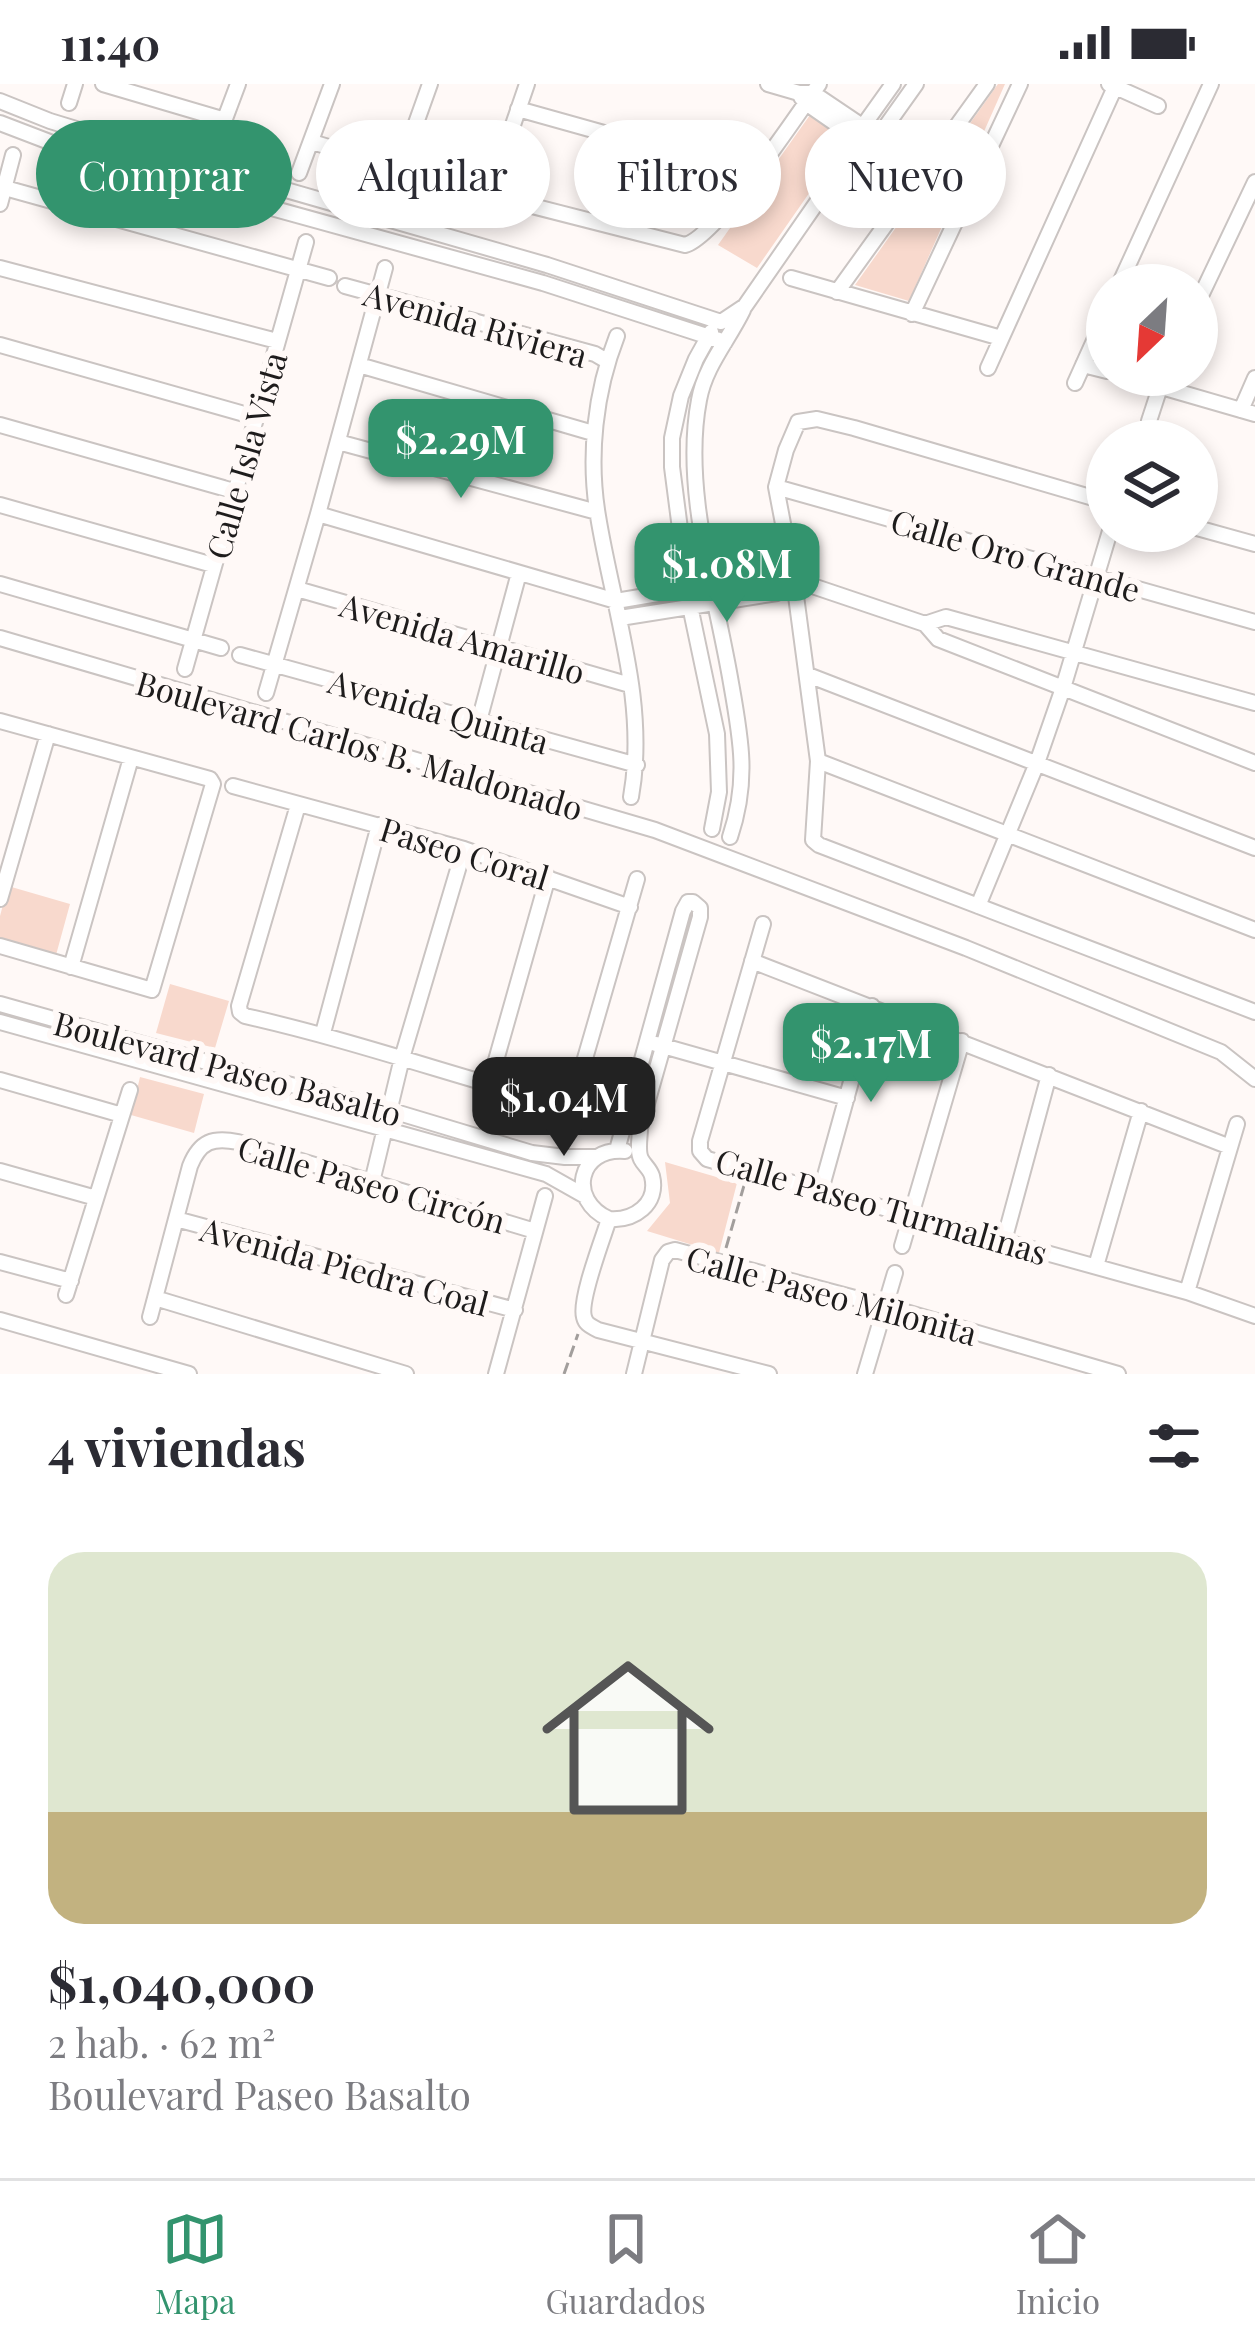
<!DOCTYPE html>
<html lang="es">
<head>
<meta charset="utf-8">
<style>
	:root { --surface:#fff; --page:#f2f2f3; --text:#2b2b33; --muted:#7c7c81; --line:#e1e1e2; --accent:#33946e }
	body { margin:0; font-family:"Playfair Display",serif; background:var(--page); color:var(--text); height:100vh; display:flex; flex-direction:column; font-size:45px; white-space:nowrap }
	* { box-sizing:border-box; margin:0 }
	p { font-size:39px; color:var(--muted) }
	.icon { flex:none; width:66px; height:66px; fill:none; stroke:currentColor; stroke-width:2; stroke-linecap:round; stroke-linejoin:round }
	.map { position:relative; height:1290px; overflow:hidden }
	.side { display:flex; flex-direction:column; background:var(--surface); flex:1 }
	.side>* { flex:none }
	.banner { position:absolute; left:36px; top:36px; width:1185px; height:108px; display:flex; gap:24px }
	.needle { width:78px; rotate:205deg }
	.tools { position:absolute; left:1086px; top:180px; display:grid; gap:24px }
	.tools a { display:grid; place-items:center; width:132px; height:132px; border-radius:50%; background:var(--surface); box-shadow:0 6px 18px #0003; font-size:60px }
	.price { position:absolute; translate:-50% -102px; padding:0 27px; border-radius:24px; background:var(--accent); color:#fff; font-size:39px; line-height:78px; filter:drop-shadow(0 3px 6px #0008) }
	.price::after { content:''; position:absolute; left:50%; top:72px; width:36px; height:27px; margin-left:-18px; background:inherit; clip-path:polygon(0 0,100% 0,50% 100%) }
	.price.current { background:#222; color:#fff }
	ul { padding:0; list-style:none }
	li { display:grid; align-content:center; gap:24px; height:636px; padding:0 48px }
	li span { display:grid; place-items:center; height:372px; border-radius:36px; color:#555 }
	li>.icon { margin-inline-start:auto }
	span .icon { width:216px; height:216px; fill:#fffc; stroke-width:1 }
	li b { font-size:51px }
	h2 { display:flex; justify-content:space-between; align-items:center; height:144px; padding:0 48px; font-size:51px }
	.pill { padding:0 42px; border-radius:54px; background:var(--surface); box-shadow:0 6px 18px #0003; font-size:42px; line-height:108px }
	.pill.current { background:var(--accent); color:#fff }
	.status { display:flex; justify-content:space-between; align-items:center; height:84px; padding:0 60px; background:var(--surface); direction:ltr }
	.status svg { height:33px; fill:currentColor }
	.tabs { display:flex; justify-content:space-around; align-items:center; height:168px; border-top:3px solid var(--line); background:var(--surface); font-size:33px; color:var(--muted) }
	.tabs a { display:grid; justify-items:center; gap:6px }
	.tabs .current { color:var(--accent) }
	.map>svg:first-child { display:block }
	.green { fill:#f8d9cd }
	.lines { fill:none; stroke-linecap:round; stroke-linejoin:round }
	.minor-casing { stroke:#cac4c2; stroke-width:18 }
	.path { stroke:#a29e9c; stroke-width:3; stroke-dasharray:12 6; stroke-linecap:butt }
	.minor { stroke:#fff; stroke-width:14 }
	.labels { text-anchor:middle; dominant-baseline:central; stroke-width:12; stroke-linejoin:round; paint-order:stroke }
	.street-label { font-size:33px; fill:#1e1c1c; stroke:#fff9f7 }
</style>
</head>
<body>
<div class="status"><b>11:40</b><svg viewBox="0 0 49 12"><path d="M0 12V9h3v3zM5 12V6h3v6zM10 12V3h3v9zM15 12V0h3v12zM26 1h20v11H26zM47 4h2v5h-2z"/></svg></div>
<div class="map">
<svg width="1255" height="1290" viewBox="0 0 1255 1290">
	<rect width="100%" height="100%" fill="#fff9f7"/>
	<path class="green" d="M998,0H1005L909,217L855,201Z
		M810,31L839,52L816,81L812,105L757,184L718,161Z
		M8,802L70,820L56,871L0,855V832Z
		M170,900L229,917L215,964L156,949Z
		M140,993L204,1010L194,1049L131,1031Z
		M665,1078L737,1099L719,1169L647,1147L670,1119Z"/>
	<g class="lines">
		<defs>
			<path id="minor" d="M103,0L225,36
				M768,0L799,9H813L862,42
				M893,0L843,70L828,81L825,94C831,104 838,108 849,103L859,80L916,0
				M1109,0L1158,22
				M801,13L806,19L855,53
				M0,17L50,37L119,58L547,181L721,238L745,222L829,101
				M69,19L75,0
				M518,25L754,91
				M0,39L94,75L543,199L725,258
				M878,51L927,85
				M312,58L489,111L685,161C716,153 796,33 819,0
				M870,62L919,97
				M214,64L238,0
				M400,84L430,0
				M299,89L332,0
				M5,104L329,194
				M489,111L527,0
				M0,120L13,71
				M0,184L277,257
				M791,194L1001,254
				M1119,201L1211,0
				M345,202L595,270L607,277
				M837,208L987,0
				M1197,220L1255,98
				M912,230L1020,0
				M711,248L696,275L681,312L672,354V383L690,522L717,650L719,708L712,745
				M617,252C595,308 588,373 598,432C613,525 648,618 631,713
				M0,261L255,333
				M359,281L593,349
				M1083,281L1107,287
				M988,284L1115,3
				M1120,291L1255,330
				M1075,299L1107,228
				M1241,326L1255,294
				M1149,337L1164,291
				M0,341L234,407
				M338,358L597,428
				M776,403L1255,538
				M1107,418L854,344L817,335L798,338L786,366L776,403L794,497L818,677L813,756L819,761L1255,928
				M0,421L213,481
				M318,430L616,517L777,490L925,540L938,555L1255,679
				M1197,444L1255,460
				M0,500L221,564
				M297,505L630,601
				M620,534L777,509L794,497
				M925,540L946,533L1255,619
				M0,554L655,746L966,864L1221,968L1255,995
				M240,571L637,681
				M185,585L306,158
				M808,591L1255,764
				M266,609L318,430L385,184
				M0,637L210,695L213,700L152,906L0,862
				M479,637L519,489
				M818,677L1255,846
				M233,702L464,765L630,823
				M298,721L239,922L240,928L245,932C352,956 454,992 559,1020L569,1018L575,1009L637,795
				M730,753C749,697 741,655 731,599C716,510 682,405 699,316C705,282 728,257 743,226
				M0,815L48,650
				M978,822L1037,679L1063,604L1110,447
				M763,840L700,1057V1067L707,1075L1187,1208L1255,1232
				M752,877L1230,1063
				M71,883L131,674
				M0,920L260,993L389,1026L532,1069L565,1073H597
				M0,938L546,1090L585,1112
				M323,949L379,741
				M656,960L847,1014
				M0,996L122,1031
				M489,1001L548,793
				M0,1087L96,1114
				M372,1098L402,974L464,765
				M821,1106L872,922
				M176,1135L515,1226
				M609,1135C634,1137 659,1120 652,1092C650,1085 644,1081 641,1075C637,1067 640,1053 640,1044L700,833V824L693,818H688L683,827L617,1066
				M609,1135C603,1154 579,1216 584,1233C586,1241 591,1242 598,1246L769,1290
				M609,1135C567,1116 578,1063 625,1067
				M1004,1157L1049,991
				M902,1162L962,957
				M0,1178L71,1197
				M1096,1182L1141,1027
				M1187,1208L1237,1040
				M66,1211L130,1006
				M155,1214L406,1290
				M150,1233L190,1082C200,1057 213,1053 238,1058L535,1147
				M0,1236L189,1290
				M496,1290L545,1112
				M634,1290L662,1176L668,1168L675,1166L885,1222L1118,1290
				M865,1290L895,1189"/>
		</defs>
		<use href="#minor" class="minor-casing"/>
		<path class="path" d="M726,1164L745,1098
			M564,1290L578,1250"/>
		<use href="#minor" class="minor"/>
	</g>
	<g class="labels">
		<g class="street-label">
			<text transform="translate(476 239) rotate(16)">Avenida Riviera</text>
			<text transform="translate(245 371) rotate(-74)">Calle Isla Vista</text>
			<text transform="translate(1016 470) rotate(16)">Calle Oro Grande</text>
			<text transform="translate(463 553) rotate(16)">Avenida Amarillo</text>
			<text transform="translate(439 626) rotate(16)">Avenida Quinta</text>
			<text transform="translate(360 660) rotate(16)">Boulevard Carlos B. Maldonado</text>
			<text transform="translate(465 768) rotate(17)">Paseo Coral</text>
			<text transform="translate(228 983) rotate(15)">Boulevard Paseo Basalto</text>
			<text transform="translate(372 1099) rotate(16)">Calle Paseo Circón</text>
			<text transform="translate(882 1121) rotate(16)">Calle Paseo Turmalinas</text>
			<text transform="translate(345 1181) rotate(15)">Avenida Piedra Coal</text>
			<text transform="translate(832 1210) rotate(15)">Calle Paseo Milonita</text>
		</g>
	</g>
</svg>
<div class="tools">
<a><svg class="needle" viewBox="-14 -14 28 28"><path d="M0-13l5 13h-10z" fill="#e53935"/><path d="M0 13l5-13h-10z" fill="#7c7c81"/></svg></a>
<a><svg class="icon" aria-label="layers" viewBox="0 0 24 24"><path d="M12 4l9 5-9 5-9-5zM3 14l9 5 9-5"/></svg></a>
</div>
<b class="price" style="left:461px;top:417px">$2.29M</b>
<b class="price" style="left:727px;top:541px">$1.08M</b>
<b class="price" style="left:871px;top:1021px">$2.17M</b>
<b class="price current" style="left:564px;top:1075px">$1.04M</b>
<div class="banner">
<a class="pill current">Comprar</a>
<a class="pill">Alquilar</a>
<a class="pill">Filtros</a>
<a class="pill">Nuevo</a>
</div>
</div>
<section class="side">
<h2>4 viviendas<svg class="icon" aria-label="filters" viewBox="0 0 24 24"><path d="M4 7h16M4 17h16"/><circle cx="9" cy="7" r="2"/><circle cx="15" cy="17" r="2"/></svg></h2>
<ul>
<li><span style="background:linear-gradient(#dfe7d0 70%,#c2b280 0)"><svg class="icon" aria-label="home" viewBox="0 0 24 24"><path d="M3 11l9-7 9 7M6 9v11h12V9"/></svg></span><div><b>$1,040,000</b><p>2 hab. · 62 m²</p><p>Boulevard Paseo Basalto</p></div></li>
</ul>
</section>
<nav class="tabs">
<a class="current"><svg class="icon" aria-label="map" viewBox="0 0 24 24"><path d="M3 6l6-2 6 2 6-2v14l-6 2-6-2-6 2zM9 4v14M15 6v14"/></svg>Mapa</a>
<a><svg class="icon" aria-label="saved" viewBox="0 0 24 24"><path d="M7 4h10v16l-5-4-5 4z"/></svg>Guardados</a>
<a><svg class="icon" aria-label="home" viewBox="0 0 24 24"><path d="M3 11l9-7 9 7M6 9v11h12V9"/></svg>Inicio</a>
</nav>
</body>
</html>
